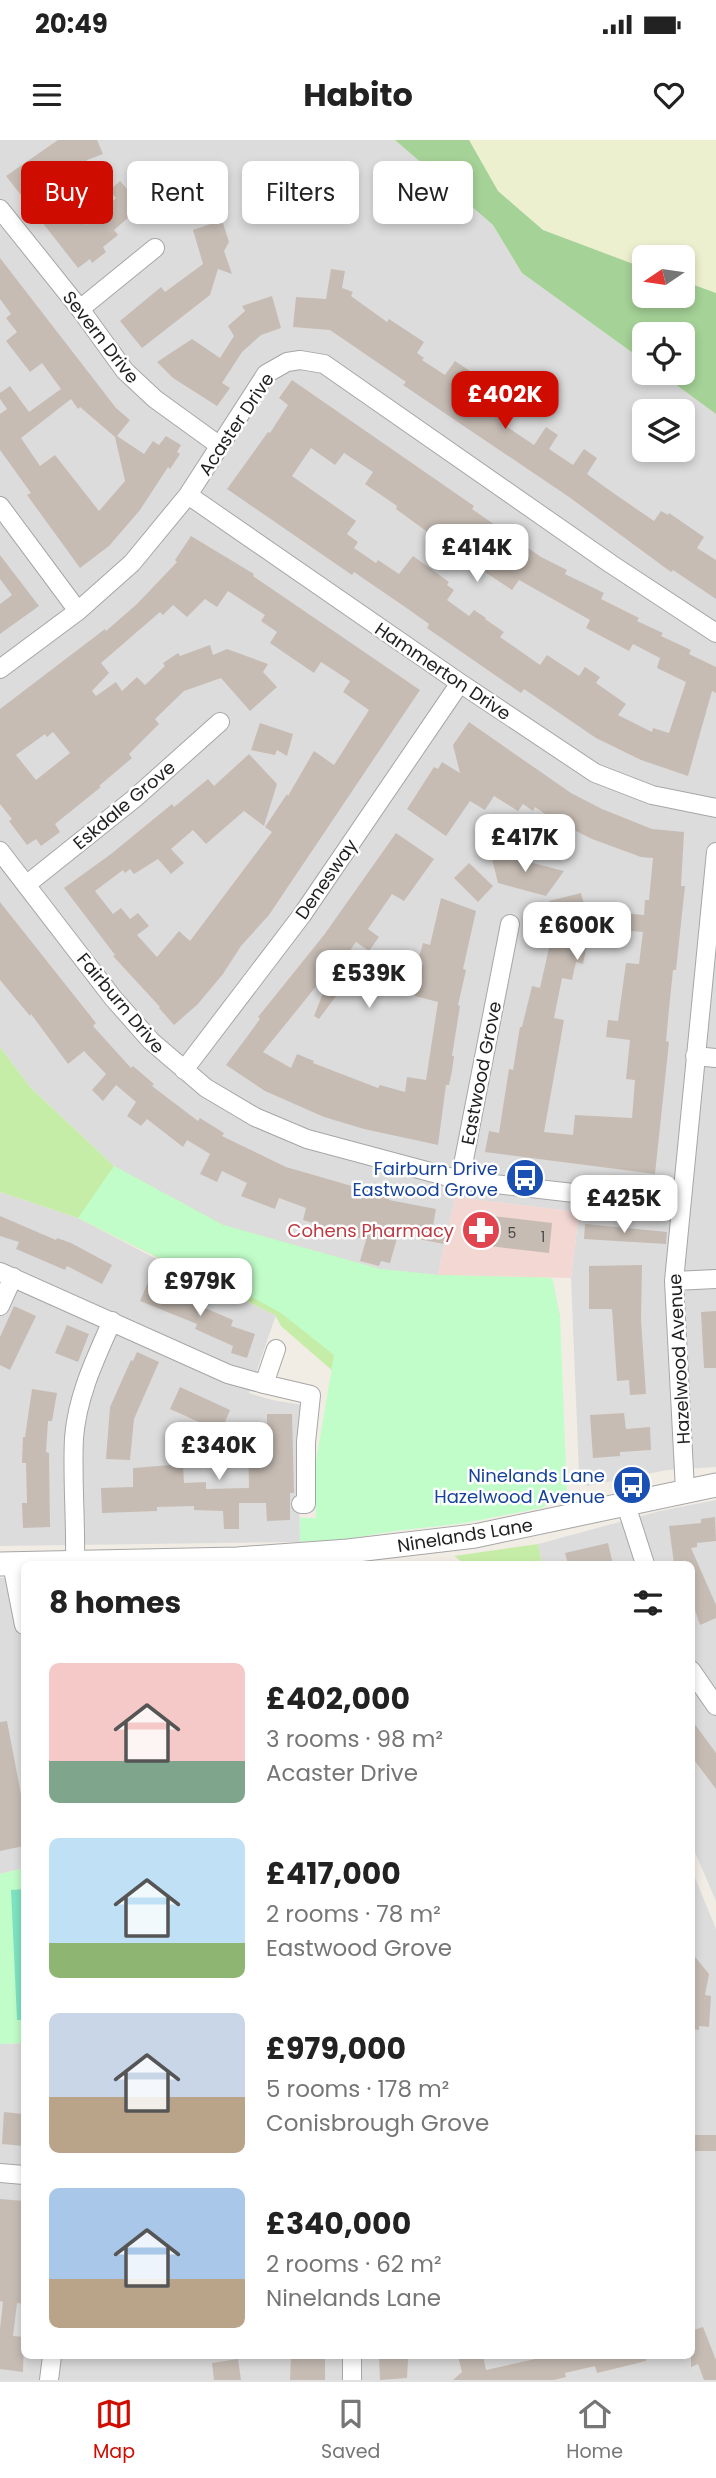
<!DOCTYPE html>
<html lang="en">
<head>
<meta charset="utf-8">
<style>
	:root { --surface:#fff; --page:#f6f6f6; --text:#222; --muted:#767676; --line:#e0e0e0; --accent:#cf0c00 }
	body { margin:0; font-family:Poppins,sans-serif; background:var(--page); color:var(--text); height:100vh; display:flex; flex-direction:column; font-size:26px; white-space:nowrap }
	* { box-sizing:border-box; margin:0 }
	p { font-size:23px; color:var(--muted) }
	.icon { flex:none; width:38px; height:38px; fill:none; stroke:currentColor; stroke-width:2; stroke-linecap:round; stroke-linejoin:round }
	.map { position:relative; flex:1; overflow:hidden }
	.drawer { position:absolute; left:21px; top:1421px; width:674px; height:798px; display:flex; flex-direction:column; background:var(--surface); border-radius:10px; box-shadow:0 4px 10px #0003 }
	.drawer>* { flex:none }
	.guide { position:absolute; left:21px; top:21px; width:676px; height:63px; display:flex; gap:14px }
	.needle { width:46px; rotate:257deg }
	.tools { position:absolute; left:632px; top:105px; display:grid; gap:14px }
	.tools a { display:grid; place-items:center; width:63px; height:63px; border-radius:10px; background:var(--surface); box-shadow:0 4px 10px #0003; font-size:35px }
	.price { position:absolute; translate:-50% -60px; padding:0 16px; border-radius:14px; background:#fff; color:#222; font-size:23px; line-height:46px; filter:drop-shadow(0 2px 4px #0008) }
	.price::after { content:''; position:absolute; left:50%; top:42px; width:21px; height:16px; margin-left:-10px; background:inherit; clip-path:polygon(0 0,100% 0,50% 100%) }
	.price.on { background:var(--accent); color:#fff }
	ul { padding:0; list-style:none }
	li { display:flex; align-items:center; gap:21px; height:175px; padding:0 28px }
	li span { display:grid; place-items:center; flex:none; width:196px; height:140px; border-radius:10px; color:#555 }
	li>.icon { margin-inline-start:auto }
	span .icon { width:84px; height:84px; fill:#fffc; stroke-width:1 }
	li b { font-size:30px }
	h2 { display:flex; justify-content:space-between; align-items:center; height:84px; padding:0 28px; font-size:30px }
	.pill { padding:0 24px; border-radius:10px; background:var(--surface); box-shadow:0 4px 10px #0003; font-size:24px; line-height:63px }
	.pill.on { background:var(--accent); color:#fff }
	.status { display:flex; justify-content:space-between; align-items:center; height:49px; padding:0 35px; background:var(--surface); direction:ltr }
	.status svg { height:19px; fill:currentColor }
	header { display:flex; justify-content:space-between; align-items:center; height:91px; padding:0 28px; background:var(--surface); font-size:32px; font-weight:700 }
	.dock { display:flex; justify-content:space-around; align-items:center; height:98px; border-top:2px solid var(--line); background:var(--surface); font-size:19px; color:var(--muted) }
	.dock a { display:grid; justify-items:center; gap:4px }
	.dock .on { color:var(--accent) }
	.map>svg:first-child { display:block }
	.residential { fill:#dddcdc; fill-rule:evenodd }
	.commercial { fill:#f2d7d3 }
	.farmland { fill:#ecf0cf }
	.grass { fill:#c6eda8 }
	.forest { fill:#a5d297 }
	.park { fill:#c0fdc9 }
	.pitch { fill:#7fe4c3 }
	.building { fill:#c6bcb4; fill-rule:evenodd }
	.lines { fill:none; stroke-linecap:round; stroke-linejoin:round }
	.minor-casing { stroke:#a6a6a6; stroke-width:20 }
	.tertiary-casing { stroke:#a6a6a6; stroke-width:25 }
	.minor { stroke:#fff; stroke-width:18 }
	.tertiary { stroke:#fff; stroke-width:23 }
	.labels { text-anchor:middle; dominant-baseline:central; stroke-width:5; stroke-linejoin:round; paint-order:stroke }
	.number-label { font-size:14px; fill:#494644 }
	.street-label { font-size:18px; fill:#1f1f1f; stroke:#fff }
	.transit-label { font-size:18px; fill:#164399; stroke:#fff; text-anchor:end }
	.health-label { font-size:18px; fill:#be3a42; stroke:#fff; text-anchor:end }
</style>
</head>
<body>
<div class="status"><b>20:49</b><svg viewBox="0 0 49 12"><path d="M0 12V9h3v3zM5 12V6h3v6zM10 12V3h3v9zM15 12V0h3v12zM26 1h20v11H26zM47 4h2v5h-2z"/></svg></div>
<header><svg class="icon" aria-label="menu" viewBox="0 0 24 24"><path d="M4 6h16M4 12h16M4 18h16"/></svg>Habito<svg class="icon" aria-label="heart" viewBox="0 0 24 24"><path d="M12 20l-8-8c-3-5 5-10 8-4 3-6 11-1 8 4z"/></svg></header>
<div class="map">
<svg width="716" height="2240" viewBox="0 0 716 2240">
	<rect width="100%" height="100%" fill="#f1ede5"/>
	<path class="residential" d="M0,0H395L493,85L522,133L644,221V233H660L716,274V1327L667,1330L587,1346L584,1344L579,1333L571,1138L579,1072L455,1057L438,1135L380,1129L223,1085L114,1026L31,948L0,907ZM644,271H682V310H644Z
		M0,1052L78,1078L187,1135L276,1175L249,1253L272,1260L303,1265L299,1348L300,1402L0,1406Z
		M716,1360V1761L691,1703V1424H542L538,1404L660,1371Z
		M24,1437V1728L0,1734V1438Z
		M691,1728L716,1789V2240H0V1904L24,1903V2216H691Z"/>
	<path class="commercial" d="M455,1057L579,1072L571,1138L438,1135Z"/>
	<path class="farmland" d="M469,0H716V153L683,141L682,117H644V128L543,90L498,51Z"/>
	<path class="grass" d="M0,907L31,948L114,1026L223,1085L380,1129L438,1135L552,1138L560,1177L366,1260L281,1186L275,1175L78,1078L0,1052Z
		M538,1404L542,1424H465L454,1416Z"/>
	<path class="forest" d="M395,0H469L498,51L543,90L644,128V156H682L683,141L716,153V274L660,233H682V194H644V221L522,133L493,85Z"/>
	<path class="park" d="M114,1026L223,1085L380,1129L438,1135L552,1138L560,1177L567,1354L541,1368L465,1383L395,1391L346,1399L300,1402V1378H316L315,1327L334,1215L281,1173L246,1154L189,1132L78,1078Z
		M24,1728V1903L0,1904V1734Z"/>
	<path class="pitch" d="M24,1749V1880H17L11,1750Z"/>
	<path class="building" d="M58,0H97L103,14L87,20L80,38L59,52L86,85L116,58L109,51L120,41L127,49L138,39L159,38L162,33L181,45L179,48L193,57L181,76L151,58L114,90L118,95L103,107L106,112L92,123L90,119L78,128L6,36Z
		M222,80L229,102L224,111L232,134L218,129L210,155L142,208L120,181L161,147L165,152L203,124L193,90Z
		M0,118L116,268L130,280L117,296L144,314L153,301L159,305L166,296L181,305L177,312L180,314L170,329L168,327L140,370L109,406L80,428L27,355L31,353L0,310V274L7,269L0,259V253L10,246L29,272L61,249L42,223L30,232L6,201L17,192L6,178L11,174L0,159ZM71,259L78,269L80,267L115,297L125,341L99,371L55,315L40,326L21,298Z
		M331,129L345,131L342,148L353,152L351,156L387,182L389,179L424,202L417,213L424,218L422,220L445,235L455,221L470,231L458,247L506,279L503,284L534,305L546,287L558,295L549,309L573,325L584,309L597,318L587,334L609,350L654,381L661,371L668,375L669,373L704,397L697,408L716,420V459L673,430L671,432L569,357L403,245L406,242L330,190L293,187L296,157L326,159Z
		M272,156L281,188L261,195L242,212L222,243L230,248L217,266L173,238L157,222L192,199L220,218L234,196L228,186L245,171L242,166Z
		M292,240L474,366L472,369L508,394L541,417L567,430L565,434L604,453L601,459L639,478L637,481L663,493L661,496L691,510L689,514L716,527V553L712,551L688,636L641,620L596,598L524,549L521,553L427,488L429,484L408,469L354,432L352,435L227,349L268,292L270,293L288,265L279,258ZM311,308L335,325L344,313L373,332L365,344L397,366L396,369L459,415L467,403L489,419L482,430L512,450L519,440L590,480L586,488L629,511L633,504L660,518L657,528L686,542L669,593L653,588L652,592L618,575L626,564L596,543L600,537L585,527L579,536L547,515L540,525L500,497L504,492L485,479L486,478L474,470L469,476L447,460L454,450L447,445L449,442L413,416L399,434L378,420L376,423L354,408L358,402L347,394L356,381L292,336Z
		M191,396L254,434L253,436L420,550L269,775L241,806L223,834L197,865L174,885L159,868L160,867L113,816L115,815L64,748L111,714L172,664L174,667L208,639L214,646L249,614L277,644L264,686L244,671L206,704L193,690L171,709L184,723L171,734L158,719L134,734L130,729L125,733L123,730L95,751L113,774L121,768L130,779L138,773L149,786L137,795L157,817L179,791L190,801L272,692L265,687L287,654L288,656L314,611L334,625L369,570L343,552L350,541L321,522L314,533L270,503L277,492L261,481L265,475L228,451L217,467L205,459L187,477L173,465L163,475L160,472L101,523L109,533L92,551L96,556L116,542L122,551L137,537L145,545L165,526L163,523L178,513L180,516L210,505L213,515L227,509L268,524L263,532L277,547L250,571L221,538L184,551L155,579L159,584L129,614L132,618L99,646L101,647L55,684L60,692L41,706L36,699L27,705L9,681L12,679L0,664V569L105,489L106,491L137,464L177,422L175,420ZM53,592L70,613L36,640L16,615L45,594L47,597Z
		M0,415L39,466L0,494V464L12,455L0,439Z
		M469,582L571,653L602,669L652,689L684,692L681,746H685L676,830H673L670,859L666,901L669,902L655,1034L485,1012L489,991L499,993L509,929L513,930L520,887H522L532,846L540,848L551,799L559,800L549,761L581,753L588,779H606L605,795L596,794L595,804H587L583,824L576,822L572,840L562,838L554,878L564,880L544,992L573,995L575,975L632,978L635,940L626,939L630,900L606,897L608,880L618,881L626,823L639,824L643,792L620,790L621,773L644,775L645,760H649L653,718L641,717L592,699L554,680L535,667L533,671L523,664L518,671L494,656L485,670L470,661L446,696L407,669L434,627L438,629L442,622L460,633L453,605Z
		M260,583L293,594L287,616L277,610L275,615L251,610Z
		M396,693L434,719L404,761L392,754L368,789L379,797L369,811L356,802L341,823L353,833L319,879L314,876L335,823L263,912L291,928L297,914L314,921L313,923L378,948L380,945L405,952L407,937L426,940L438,862L415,856L423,822L418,821L423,803L430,805L441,758L476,771L463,829L466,830L458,865L460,866L452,916H454L452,931L449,945H446L438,1005L364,989L324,977L265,951L226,925L260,879L258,877L324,795Z
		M490,711L517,719L564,731L546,756L498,743Z
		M469,723L493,746L478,762L454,738Z
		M0,762L96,883L93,886L131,928L133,926L154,944L152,946L198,981L200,978L224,993L222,996L286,1027L390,1057L389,1060L436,1069L433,1086L447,1089L444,1104L398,1095L390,1123L381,1121L379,1126L360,1121L366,1100L303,1080L306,1068L279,1058L275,1069L241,1056L247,1043L222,1031L217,1042L200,1034L210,1014L187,1000L183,1007L147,979L141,986L127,976L136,962L116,945L103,961L92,950L106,934L84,911L68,924L31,874L30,876L0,840Z
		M475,1074L552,1083L549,1113L472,1104Z
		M0,1076L56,1100L57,1098L71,1103L112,1125L102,1144L67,1126L65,1130L16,1109L19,1102L0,1096Z
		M585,1084L667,1092L666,1104L584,1099Z
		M642,1125L641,1180L646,1254L630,1255L629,1240L617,1241L612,1169H589V1126Z
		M149,1140L171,1151L170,1153L233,1180L231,1186L255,1194L247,1218L231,1213L233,1206L195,1189L197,1184L140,1161Z
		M14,1166L36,1176L10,1230L0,1225V1197Z
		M716,1171V1228H704L701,1172Z
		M67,1185L89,1194L78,1222L55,1213Z
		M137,1212L159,1222L134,1279L130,1320L106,1319L110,1267L131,1220L133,1221Z
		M180,1247L230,1270L221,1292L170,1269Z
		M32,1249L57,1253L52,1281H48L46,1312L49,1313L50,1387L23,1388L22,1363H27L26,1323H22L23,1297H25Z
		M624,1273L626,1289L650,1287L651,1310L620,1312V1316L593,1318L590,1275Z
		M267,1274H292L294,1353H290V1380L267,1381L266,1363H239V1389H224L223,1371L194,1370V1366L157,1367V1371L102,1373L101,1348L133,1347V1328L183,1324L184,1343L206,1342V1349L249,1348L248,1293L267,1292Z
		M715,1377L716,1401L697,1403V1407L691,1408L716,1465V1478L700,1485L691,1458V1424H674L669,1386L701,1383V1379Z
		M608,1403L613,1424H568L565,1413Z
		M691,1579L716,1613V1649L691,1616Z
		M7,1581L24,1670V1706L0,1711V1582Z
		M691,1812L709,1834L705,1855L711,1856L709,1887L699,1886V1890L691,1889Z
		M4,1972L23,1974L24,2006L2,2004Z
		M691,1995H716V2011H691Z
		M0,2059L24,2061V2164L17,2163L13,2196L24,2197L23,2232L0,2229V2189L3,2162L0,2161Z
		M703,2187L716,2220V2240H704L698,2224L691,2227V2191Z
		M291,2216H325V2240H290Z
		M379,2216H401V2219H408L407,2238L380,2240Z
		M458,2216H483L486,2230L549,2216H646V2221L597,2233L595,2226L565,2233L566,2237L554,2240H453L462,2232Z
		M238,2219L241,2240H214L212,2223Z"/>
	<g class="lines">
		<defs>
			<path id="minor" d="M0,69L80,169L125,231L155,259L220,306
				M80,169L155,108
				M188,355L460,543L595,633L652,655L716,668
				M0,366L78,471
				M0,529L78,471L132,423L188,355L266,234L287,222L300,220L324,224L611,424L716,493
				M0,711L113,858L151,901L206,948L255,977L307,999L460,1040L679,1065
				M26,745L135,658L220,582
				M695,916L716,918
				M184,930L302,775L460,543
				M460,1040L510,784
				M0,1132L228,1234L264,1244
				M674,1141L716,1139
				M0,1166L13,1137
				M276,1209L264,1244L311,1255L306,1302V1364H301
				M685,1350L674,1141L716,712
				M626,1365L645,1424
				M75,1422C76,1381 72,1339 74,1298C77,1257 95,1219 112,1181
				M12,1424L24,1485
				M691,1530L716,1566
				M0,2033L24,2035
				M49,2240L52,2216
				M352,2240V2216"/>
			<path id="tertiary" d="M0,1424L237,1419L348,1411L475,1396L716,1345"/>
		</defs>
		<use href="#minor" class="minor-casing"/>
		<use href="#tertiary" class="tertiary-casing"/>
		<use href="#minor" class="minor"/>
		<use href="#tertiary" class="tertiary"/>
	</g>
	<defs>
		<symbol id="bus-disc" viewBox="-11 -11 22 22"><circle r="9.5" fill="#1a4fb4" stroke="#fff"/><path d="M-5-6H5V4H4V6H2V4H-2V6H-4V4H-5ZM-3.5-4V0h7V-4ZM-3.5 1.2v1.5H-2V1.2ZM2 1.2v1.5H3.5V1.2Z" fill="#fff"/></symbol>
		<symbol id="pharmacy-disc" viewBox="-11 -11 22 22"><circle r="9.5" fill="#e0444e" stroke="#fff"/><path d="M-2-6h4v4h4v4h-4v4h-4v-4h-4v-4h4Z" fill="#fff"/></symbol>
	</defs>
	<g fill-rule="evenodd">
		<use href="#bus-disc" x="503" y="1016" width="44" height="44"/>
		<use href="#pharmacy-disc" x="459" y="1068" width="44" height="44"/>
		<use href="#bus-disc" x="610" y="1323" width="44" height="44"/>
	</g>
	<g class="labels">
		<g class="number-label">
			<text x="512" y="1093">5</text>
			<text x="543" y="1097">1</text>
		</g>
		<g class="street-label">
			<text transform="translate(101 197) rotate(52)">Severn Drive</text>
			<text transform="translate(236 284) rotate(-56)">Acaster Drive</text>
			<text transform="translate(443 531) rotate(34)">Hammerton Drive</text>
			<text transform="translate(124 665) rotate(-40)">Eskdale Grove</text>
			<text transform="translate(326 739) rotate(-55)">Denesway</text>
			<text transform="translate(121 863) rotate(50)">Fairburn Drive</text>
			<text transform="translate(481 933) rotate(-79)">Eastwood Grove</text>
			<text transform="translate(679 1219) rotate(-93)">Hazelwood Avenue</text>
			<text transform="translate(465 1395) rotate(-9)">Ninelands Lane</text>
		</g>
		<g class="transit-label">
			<text x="498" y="1028">Fairburn Drive<tspan x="498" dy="21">Eastwood Grove</tspan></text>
			<text x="605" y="1335">Ninelands Lane<tspan x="605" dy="21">Hazelwood Avenue</tspan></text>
		</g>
		<g class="health-label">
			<text x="454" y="1090">Cohens Pharmacy</text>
		</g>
	</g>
</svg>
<div class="tools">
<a><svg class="needle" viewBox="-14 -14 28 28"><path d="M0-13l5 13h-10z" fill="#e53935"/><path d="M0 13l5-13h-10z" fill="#767676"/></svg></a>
<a><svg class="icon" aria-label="locate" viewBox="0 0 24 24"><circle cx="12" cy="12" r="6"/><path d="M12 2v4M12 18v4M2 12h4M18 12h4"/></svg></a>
<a><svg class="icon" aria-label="layers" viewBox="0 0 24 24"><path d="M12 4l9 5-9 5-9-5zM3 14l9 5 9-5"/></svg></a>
</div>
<b class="price on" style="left:505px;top:291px">£402K</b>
<b class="price" style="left:477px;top:444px">£414K</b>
<b class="price" style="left:525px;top:734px">£417K</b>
<b class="price" style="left:577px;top:822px">£600K</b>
<b class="price" style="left:369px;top:870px">£539K</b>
<b class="price" style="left:624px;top:1095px">£425K</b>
<b class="price" style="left:200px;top:1178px">£979K</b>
<b class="price" style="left:219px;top:1342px">£340K</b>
<div class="guide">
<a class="pill on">Buy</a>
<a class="pill">Rent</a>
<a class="pill">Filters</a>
<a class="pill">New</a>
</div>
<section class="drawer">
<h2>8 homes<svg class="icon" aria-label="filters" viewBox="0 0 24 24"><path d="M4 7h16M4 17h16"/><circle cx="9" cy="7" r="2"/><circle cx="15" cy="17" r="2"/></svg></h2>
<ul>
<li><span style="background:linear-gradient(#f6c9c9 70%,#7fa58c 0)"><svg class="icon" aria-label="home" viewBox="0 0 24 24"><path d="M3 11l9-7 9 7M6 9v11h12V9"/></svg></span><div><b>£402,000</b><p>3 rooms · 98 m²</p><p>Acaster Drive</p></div></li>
<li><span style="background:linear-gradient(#bfe0f5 75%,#8fb573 0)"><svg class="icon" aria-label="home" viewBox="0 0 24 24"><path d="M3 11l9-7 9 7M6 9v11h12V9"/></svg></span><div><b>£417,000</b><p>2 rooms · 78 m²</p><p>Eastwood Grove</p></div></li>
<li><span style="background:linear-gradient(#c9d6e8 60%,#b9a48a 0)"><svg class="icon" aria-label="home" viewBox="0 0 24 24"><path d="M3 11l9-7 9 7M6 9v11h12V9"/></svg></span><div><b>£979,000</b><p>5 rooms · 178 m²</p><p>Conisbrough Grove</p></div></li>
<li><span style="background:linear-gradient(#a9c7e8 65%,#b9a48a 0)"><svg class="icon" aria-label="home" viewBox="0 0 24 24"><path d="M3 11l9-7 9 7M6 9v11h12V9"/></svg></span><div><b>£340,000</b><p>2 rooms · 62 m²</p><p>Ninelands Lane</p></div></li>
</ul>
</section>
</div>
<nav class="dock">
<a class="on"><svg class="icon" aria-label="map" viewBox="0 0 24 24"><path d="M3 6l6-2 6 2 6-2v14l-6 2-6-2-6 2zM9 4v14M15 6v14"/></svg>Map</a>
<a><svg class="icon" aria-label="saved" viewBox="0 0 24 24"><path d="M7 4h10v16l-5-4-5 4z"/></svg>Saved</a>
<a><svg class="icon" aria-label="home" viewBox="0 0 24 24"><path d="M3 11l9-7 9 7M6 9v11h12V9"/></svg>Home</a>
</nav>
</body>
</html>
